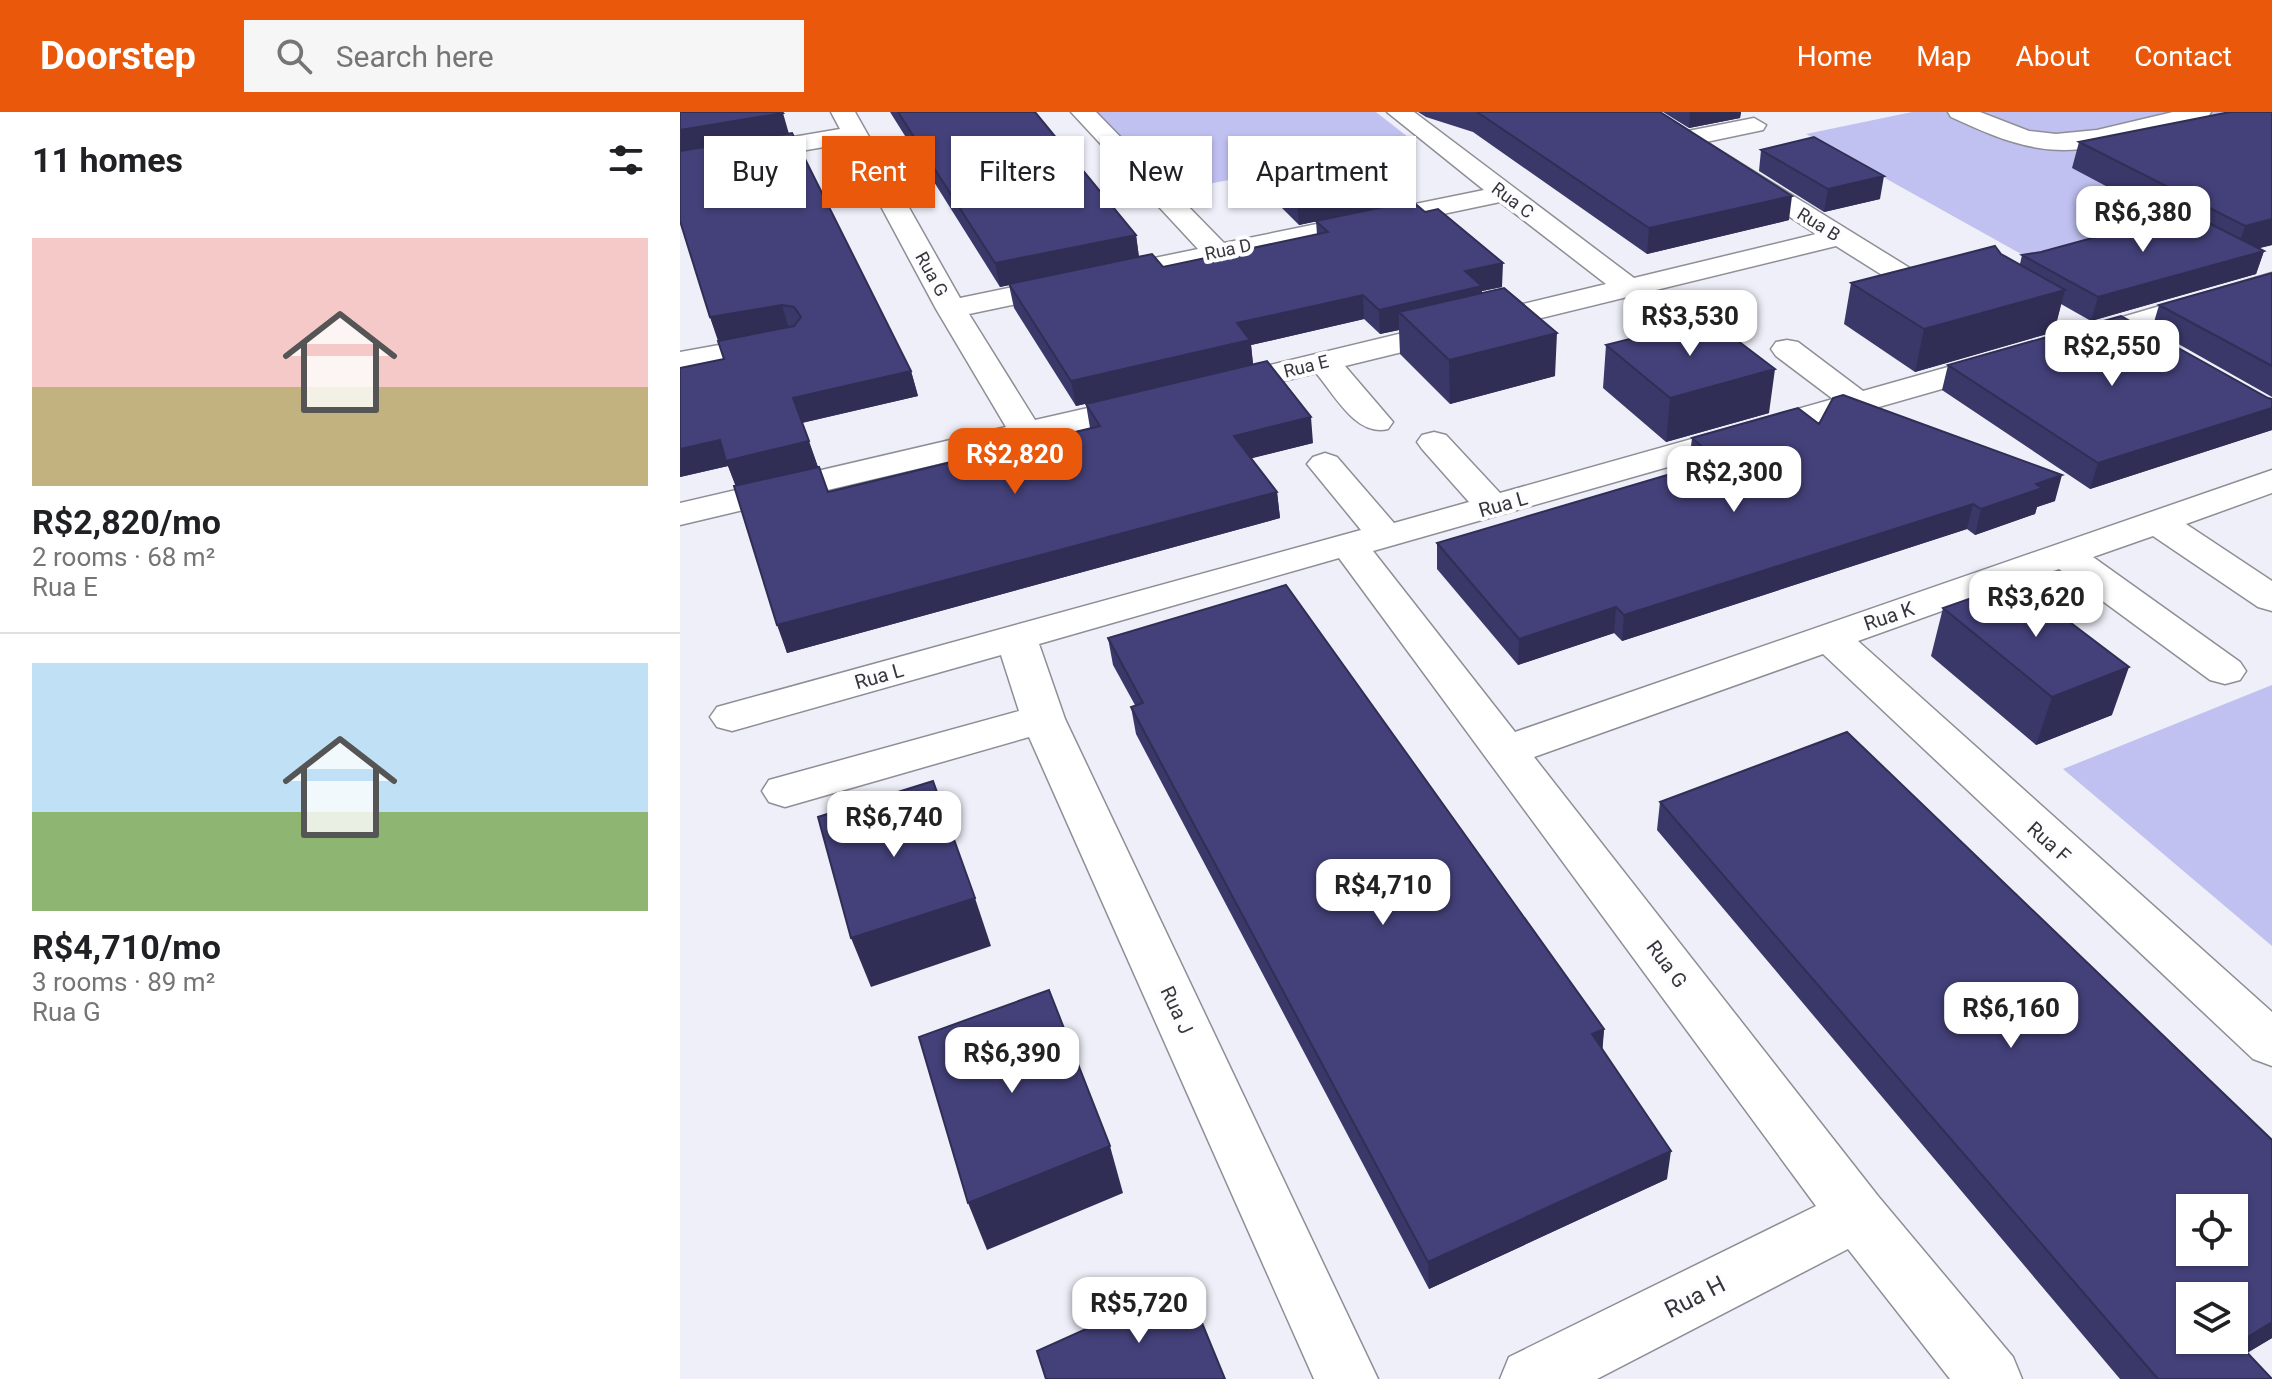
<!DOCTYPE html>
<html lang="en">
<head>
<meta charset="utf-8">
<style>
	:root { --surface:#fff; --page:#f6f6f6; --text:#202124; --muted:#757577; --line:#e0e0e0; --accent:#ea580c }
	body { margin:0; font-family:Roboto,sans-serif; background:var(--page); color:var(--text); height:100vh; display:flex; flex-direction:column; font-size:30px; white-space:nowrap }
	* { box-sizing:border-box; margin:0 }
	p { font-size:26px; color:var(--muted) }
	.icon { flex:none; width:44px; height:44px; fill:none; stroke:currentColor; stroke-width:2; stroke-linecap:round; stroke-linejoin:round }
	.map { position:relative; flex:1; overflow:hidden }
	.drawer { display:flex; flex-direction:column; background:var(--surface); width:680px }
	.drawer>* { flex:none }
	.hud { position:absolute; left:24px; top:24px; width:760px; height:72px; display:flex; gap:16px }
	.controls { position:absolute; left:1496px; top:1082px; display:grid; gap:16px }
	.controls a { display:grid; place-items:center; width:72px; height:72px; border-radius:0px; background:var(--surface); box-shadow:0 2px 6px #0004; font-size:40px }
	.price { position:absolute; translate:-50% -68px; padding:0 18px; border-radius:16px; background:#fff; color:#222; font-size:26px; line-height:52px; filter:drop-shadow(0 2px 4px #0008) }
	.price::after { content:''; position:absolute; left:50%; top:48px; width:24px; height:18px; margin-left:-12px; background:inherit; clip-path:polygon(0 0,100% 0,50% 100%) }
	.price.current { background:var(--accent); color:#fff }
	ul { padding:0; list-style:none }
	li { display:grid; align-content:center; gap:16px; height:424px; padding:0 32px }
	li+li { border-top:2px solid var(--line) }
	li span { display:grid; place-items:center; height:248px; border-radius:0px; color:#555 }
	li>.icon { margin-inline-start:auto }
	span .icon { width:144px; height:144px; fill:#fffc; stroke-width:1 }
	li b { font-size:34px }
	h2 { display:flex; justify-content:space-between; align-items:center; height:96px; padding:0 32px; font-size:34px }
	.chip { padding:0 28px; border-radius:0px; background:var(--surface); box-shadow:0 2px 6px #0004; font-size:28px; line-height:72px }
	.chip.current { background:var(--accent); color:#fff }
	header { display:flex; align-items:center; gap:48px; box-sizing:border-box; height:112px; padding:0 40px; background:var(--accent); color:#fff }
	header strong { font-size:38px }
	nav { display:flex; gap:44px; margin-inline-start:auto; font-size:28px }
	.search { width:560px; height:72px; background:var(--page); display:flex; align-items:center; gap:20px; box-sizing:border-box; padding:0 28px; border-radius:0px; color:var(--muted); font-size:30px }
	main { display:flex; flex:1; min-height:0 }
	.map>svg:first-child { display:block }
	.green { fill:#c0c1f1 }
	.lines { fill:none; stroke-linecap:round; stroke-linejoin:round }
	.minor-casing { stroke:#8e8e97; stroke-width:3 }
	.minor { fill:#fff; fill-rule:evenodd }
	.wall { fill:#3a3869 }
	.shaded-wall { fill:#302e55 }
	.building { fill:#44417a; stroke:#302e55; stroke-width:2; fill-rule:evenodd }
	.labels { text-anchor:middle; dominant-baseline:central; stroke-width:8; stroke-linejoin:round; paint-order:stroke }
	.far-street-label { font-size:18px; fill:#37373b; stroke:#fdfdff }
	.street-label { font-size:20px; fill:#37373b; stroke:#fdfdff }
	.near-street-label { font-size:24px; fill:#37373b; stroke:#fdfdff }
</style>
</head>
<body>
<header>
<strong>Doorstep</strong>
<div class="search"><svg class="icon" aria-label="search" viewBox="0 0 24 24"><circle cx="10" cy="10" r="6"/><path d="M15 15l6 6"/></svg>Search here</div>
<nav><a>Home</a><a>Map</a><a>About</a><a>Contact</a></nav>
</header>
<main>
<section class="drawer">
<h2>11 homes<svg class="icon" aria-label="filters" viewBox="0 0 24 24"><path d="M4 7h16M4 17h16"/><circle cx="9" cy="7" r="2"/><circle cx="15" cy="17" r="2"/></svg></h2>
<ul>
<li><span style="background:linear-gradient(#f6c9c9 60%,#c2b280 0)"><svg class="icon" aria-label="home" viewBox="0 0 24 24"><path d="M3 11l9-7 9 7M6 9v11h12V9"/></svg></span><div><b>R$2,820/mo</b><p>2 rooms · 68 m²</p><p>Rua E</p></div></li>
<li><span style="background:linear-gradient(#bfe0f5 60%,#8fb573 0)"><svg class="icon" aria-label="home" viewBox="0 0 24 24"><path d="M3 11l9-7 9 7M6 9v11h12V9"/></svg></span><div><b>R$4,710/mo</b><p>3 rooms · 89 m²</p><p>Rua G</p></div></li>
</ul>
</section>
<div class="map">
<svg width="1592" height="1267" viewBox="0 0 1592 1267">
	<rect width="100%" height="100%" fill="#eeeff8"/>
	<path class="green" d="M417,0H696L737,32L486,80Z
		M1232,0H1592V91L1359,152L1126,22Z
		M1592,573V834L1383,657Z"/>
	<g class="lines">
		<defs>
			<path id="minor" d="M151,0H175L280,186L518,137L391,0H416L544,131L804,78L707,0H734L954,166L1136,122L949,0H978L1008,19L1074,6L1086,13L1083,18L1026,30L1246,166L1251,172L1246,178H1226L1156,134L665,254L713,310L708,317C676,325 655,283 636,261L540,285L528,282L524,275L528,268L926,172L820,90L289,202L355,308L465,283L477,286L482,293L477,300L0,413V391L326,315L256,197L167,31L0,60V44L160,17Z
				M1268,0H1300L1349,19L1376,22L1417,18L1493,0H1531L1528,5C1477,21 1412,45 1359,36C1328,31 1299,18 1271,5Z
				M1592,161V179L1399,237L1388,235L1383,228L1388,221Z
				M100,222L111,224L116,231L111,238L0,260V240Z
				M1107,228L1118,230L1183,279L1321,240L1332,243L1337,250L1332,257L693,439L835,620L1592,358V381L1506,412L1592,469V499L1578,495L1473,424L1413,445L1560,550L1566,559L1560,568L1545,572L1530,568L1379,457L1178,529L1592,900V954L1573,947L1143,542L854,645L1198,1084L1333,1245L1342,1267H1270L1168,1137L917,1267H820L829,1245L1136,1094L659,446L359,532L385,607L698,1267H634L349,625L105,695L89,690L82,679L89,668L339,599L321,543L52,619L37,615L30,605L37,595L681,418L627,352L633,345L645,341L657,345L714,411L789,390L742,337L737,330L742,323L754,320L766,323L820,381L1153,287L1096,244L1091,237L1096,230Z"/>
		</defs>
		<use href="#minor" class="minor-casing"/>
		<use href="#minor" class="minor"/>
	</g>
	<path class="wall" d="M210,0H355L456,123L459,145L483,155L637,123L636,109L619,113L575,69L571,32L693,97L822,175L802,179V181L875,264L770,292L720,242L719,218L700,222L684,207L571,233L573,252L396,294L334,196L329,173L320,175Z
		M738,0H980L1109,108L967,142L793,20L746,5Z
		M983,0H1061L1060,6L1009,16Z
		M1592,0V133L1579,136L1584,139L1576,162L1411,209L1381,192L1374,220L1235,260L1164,212L1171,171L1321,142L1340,152L1342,143L1361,140L1486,106L1392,56L1399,30Z
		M109,22L231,259L238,284L122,311L138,355L148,380L410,316L406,292L633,331L571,346L597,380L600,406L107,541L56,374L48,354L0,365V256L44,247L30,205Z
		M1081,38L1200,87L1144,100L1079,59Z
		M1592,161V285L1472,217L1479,193Z
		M926,233L1089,301L986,330L923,276Z
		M1268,253L1592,287V318L1410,377L1262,278Z
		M1139,312L1375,389L1357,395L1355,402L1295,423L1287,417L942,529L934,521L838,553L757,457V431L1014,355L1009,351L1012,326Z
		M1263,496L1432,603L1356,633L1251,544Z
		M428,526L924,917L922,937L987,1067L749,1177L456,622L451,595L455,593L433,553Z
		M980,690L1592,1226L1567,1241L1592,1267H1440L977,718Z"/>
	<path class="shaded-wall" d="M1010,0H1061L1060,6L1009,16Z
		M103,1L109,22L0,41V18Z
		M692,59L693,98L619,113L616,74Z
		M1204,64L1200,87L1144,100L1148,77Z
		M1112,84L1109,108L967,142L969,116Z
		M1592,107V133L1556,142L1565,114Z
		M456,123L459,146L320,175L315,151Z
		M1584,139L1576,162L1411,209L1418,185Z
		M823,151L822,175L802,179V198L719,200V218L700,222L699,198L785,159Z
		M1385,178L1374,220L1235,260L1244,217Z
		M683,183L684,207L571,233L573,252L396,294L391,269L557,211Z
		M102,193L109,217L39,230L30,205Z
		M877,221L875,264L770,292L769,248Z
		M1095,257L1089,301L986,330L990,286Z
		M231,259L238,284L121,311L113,286Z
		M1592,296V318L1410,377L1418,351Z
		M631,305L633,331L557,350L554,324Z
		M40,328L129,329L138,355L56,375L48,354L0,365V337Z
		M1382,363L1375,389L1357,395L1355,402L1295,423L1301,397L1356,372Z
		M597,380L600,406L107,541L97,513Z
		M1293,392L1287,417L942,529L944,503Z
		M936,495L934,521L838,553L839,527Z
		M1449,555L1432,603L1356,633L1372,585Z
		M295,786L311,834L191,875L171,826Z
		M924,917L922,945L912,922Z
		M430,1034L443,1081L307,1138L288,1091Z
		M991,1039L987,1067L749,1177L748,1150Z
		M1592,1210V1226L1540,1257L1558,1231Z"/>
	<path class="building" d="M0,0H102L103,1L0,18Z
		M218,0H355L456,123L315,151Z
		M797,0H980L1112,84L969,116Z
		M1550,0H1592V107L1565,114L1399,30Z
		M112,21L231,259L113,286L129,329L46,349L40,328L0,337V256L44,247L38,229L114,214L121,205L114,195L102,193L30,205L0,109V39Z
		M1134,25L1204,64L1148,77L1081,38Z
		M571,32L692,59L616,74Z
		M732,89L745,100L758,97L823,151L785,159L802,174L699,198L683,183L557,211L570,228L391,269L329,172L472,142L483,155L648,120L636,109Z
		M1507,100L1584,139L1418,185L1342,143L1361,140Z
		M1315,134L1321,142L1385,178L1244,217L1171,171Z
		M1592,161V254L1479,193Z
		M824,176L877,221L769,248L719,200Z
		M1441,204L1588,286L1592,287V296L1418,351L1268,253Z
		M1029,207L1095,257L990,286L926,233Z
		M587,249L631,305L554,324L597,380L97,513L54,374L139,355L148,380L420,314L406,292Z
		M1163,283L1382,363L1356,372L1362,376L1301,397L1293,392L944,503L936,495L839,527L757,431L1038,348L1012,326L1118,296L1139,312L1153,286Z
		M1337,470L1449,555L1372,585L1263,496Z
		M606,473L924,917L912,922L991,1039L748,1150L451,595L463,591L428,526Z
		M1167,620L1592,1028V1210L1558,1231L1592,1267H1478L980,690ZM1510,1096H1554V1140H1510ZM1510,1184H1554V1228H1510Z
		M253,669L295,786L171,826L138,705Z
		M369,878L430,1034L288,1091L239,925Z
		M506,1172L545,1267H366L357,1239Z"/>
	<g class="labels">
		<g class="far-street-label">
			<text transform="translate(833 88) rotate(37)">Rua C</text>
			<text transform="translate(1139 112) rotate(32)">Rua B</text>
			<text transform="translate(548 137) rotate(-12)">Rua D</text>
			<text transform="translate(252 162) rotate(61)">Rua G</text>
			<text transform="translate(626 254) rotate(-14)">Rua E</text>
		</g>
		<g class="street-label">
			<text transform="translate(823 392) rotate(-16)">Rua L</text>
			<text transform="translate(1209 504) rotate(-19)">Rua K</text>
			<text transform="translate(199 564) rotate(-16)">Rua L</text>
			<text transform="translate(1369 730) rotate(42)">Rua F</text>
			<text transform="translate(987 852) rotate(53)">Rua G</text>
			<text transform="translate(497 898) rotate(65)">Rua J</text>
		</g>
		<g class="near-street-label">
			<text transform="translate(1015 1185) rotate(-27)">Rua H</text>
		</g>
	</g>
</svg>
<div class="controls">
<a><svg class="icon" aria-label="locate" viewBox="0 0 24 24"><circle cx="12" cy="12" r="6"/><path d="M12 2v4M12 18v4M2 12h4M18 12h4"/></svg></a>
<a><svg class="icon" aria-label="layers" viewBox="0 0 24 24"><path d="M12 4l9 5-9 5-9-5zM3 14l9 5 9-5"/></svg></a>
</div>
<b class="price" style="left:1463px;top:142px">R$6,380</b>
<b class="price" style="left:1010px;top:246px">R$3,530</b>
<b class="price" style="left:1432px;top:276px">R$2,550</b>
<b class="price current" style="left:335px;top:384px">R$2,820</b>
<b class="price" style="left:1054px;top:402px">R$2,300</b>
<b class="price" style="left:1356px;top:527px">R$3,620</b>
<b class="price" style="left:214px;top:747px">R$6,740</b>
<b class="price" style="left:703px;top:815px">R$4,710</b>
<b class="price" style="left:1331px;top:938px">R$6,160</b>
<b class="price" style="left:332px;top:983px">R$6,390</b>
<b class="price" style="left:459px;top:1233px">R$5,720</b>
<div class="hud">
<a class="chip">Buy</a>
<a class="chip current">Rent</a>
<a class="chip">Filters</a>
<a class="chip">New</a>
<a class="chip">Apartment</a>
</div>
</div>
</main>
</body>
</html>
